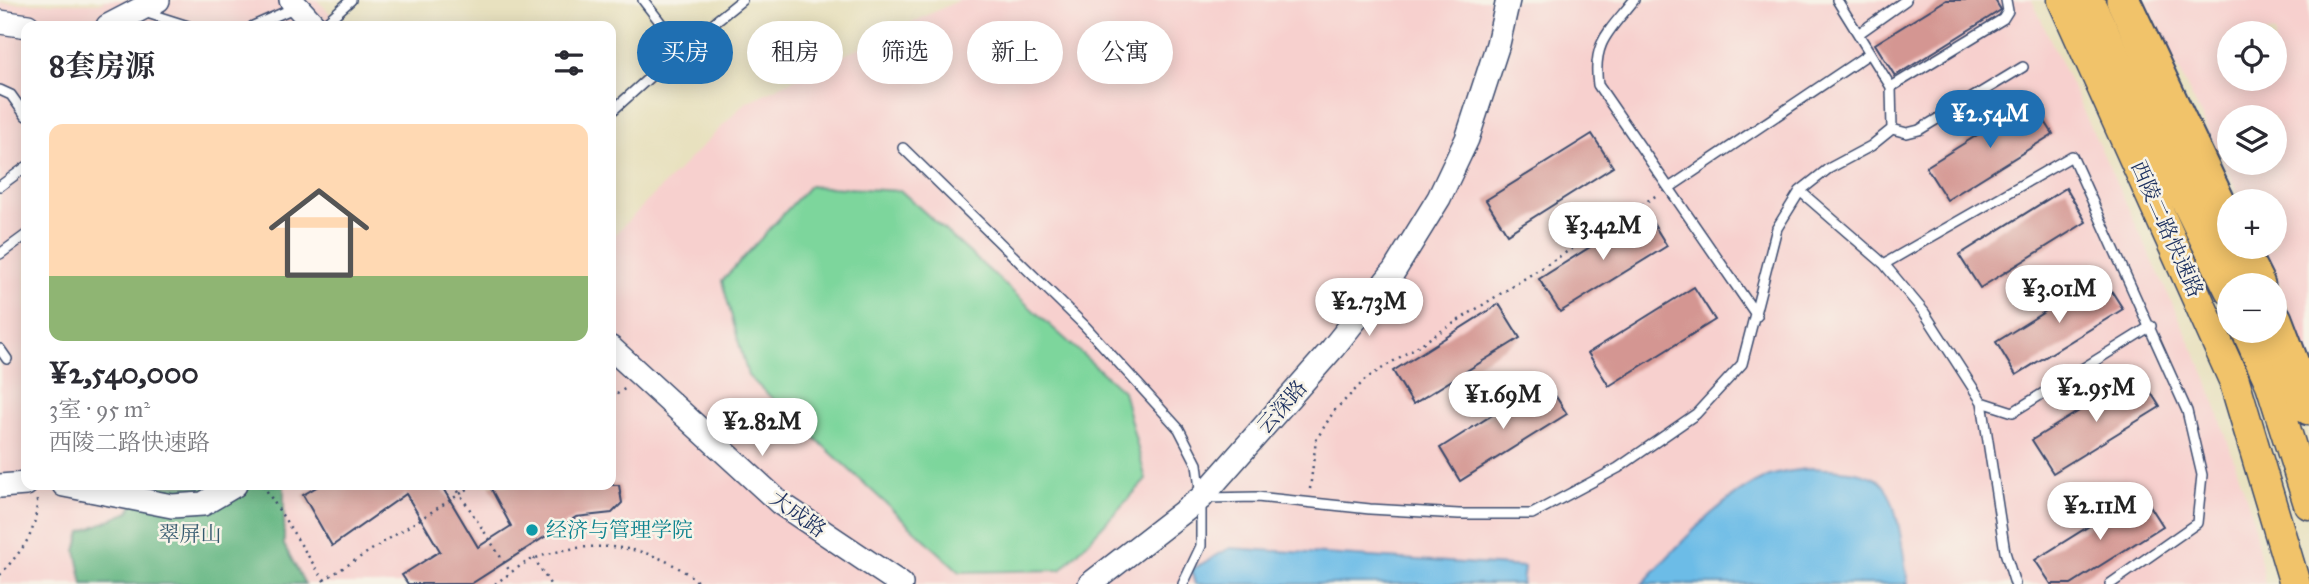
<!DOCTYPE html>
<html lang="zh">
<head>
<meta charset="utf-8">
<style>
	:root { --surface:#fff; --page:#f7f7f7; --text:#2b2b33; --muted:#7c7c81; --accent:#1f6fb2 }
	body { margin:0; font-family:"IM FELL Great Primer","Noto Serif SC",serif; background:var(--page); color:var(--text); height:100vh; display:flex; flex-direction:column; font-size:26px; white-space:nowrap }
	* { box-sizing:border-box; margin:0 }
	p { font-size:23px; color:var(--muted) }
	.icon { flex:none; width:38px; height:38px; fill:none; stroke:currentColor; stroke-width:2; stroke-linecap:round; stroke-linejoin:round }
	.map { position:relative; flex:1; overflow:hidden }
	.sheet { position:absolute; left:21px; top:21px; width:595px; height:469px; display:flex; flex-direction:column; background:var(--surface); border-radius:14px; box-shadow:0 4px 18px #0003 }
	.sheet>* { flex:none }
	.banner { position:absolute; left:637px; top:21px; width:665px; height:63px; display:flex; gap:14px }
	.controls { position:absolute; left:2217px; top:21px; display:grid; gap:14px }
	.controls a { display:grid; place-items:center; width:70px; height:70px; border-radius:50%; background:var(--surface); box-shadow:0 4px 18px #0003; font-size:35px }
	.price { position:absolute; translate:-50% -60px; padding:0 16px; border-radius:24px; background:#fff; color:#222; font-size:23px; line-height:46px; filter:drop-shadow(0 2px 4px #0008) }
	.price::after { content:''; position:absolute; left:50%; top:42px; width:21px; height:16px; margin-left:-10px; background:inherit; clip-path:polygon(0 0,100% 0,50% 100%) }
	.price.active { background:var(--accent); color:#fff }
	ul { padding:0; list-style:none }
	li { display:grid; align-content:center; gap:14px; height:371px; padding:0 28px }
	li span { display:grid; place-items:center; height:217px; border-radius:14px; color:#555 }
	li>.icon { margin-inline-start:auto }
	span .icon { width:126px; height:126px; fill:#fffc; stroke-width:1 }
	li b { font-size:30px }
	h2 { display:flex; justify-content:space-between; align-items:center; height:84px; padding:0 28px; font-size:30px }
	.pill { padding:0 24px; border-radius:32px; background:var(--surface); box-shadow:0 4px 18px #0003; font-size:24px; line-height:63px }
	.pill.active { background:var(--accent); color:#fff }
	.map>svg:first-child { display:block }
	.built { fill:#f7d0ce; fill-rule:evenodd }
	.green { fill:#7dd69c; stroke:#4c827d; stroke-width:2 }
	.forest { fill:#66b784; stroke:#407371; stroke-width:2 }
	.water { fill:#6cbce7; stroke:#4476a2; stroke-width:2 }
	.building { fill:#d49692 }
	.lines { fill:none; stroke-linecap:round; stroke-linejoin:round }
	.service-casing { stroke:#3a4a6d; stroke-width:12 }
	.tertiary-casing { stroke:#3a4a6d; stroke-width:26 }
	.trunk-casing { stroke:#3a4a6d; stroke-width:33 }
	.motorway-casing { stroke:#3a4a6d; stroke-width:37 }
	.path { stroke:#3a4a6d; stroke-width:2.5; stroke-dasharray:2 5; stroke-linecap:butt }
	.service { stroke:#fff; stroke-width:9 }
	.tertiary { stroke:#fff; stroke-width:23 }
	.trunk { stroke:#f1c36a; stroke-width:30 }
	.motorway { stroke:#f1c36a; stroke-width:33 }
	.culture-dot { fill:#0f9aa8; stroke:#f7f3e8; stroke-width:2.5 }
	.labels { text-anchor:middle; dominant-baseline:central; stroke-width:5; stroke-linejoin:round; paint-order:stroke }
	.street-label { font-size:21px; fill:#1b2f5e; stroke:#f7f3e8 }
	.culture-label { font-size:21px; fill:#0d838f; stroke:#f7f3e8; text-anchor:start }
	.park-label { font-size:21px; fill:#34596e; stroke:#f7f3e8 }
</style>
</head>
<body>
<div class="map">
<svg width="2309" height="584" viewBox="0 0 2309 584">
	<rect width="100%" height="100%" fill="#f7f3e8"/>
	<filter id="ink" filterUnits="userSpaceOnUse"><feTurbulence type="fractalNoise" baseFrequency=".0143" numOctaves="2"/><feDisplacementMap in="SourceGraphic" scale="14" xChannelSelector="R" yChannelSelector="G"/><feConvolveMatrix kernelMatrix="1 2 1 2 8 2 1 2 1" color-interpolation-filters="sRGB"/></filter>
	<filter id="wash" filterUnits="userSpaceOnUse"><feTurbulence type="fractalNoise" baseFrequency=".00686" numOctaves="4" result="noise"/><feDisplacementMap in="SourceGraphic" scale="28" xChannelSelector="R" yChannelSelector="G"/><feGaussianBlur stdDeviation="1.57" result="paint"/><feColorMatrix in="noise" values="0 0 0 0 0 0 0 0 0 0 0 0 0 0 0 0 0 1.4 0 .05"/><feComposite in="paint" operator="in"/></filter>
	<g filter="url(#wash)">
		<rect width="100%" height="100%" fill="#e8e1bf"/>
		<path class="built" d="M105,0H317L342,26H26V485H611V238L745,103L959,0H2032L2206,376L2252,514L2265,584H0V3H100Z
			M2145,0H2309V371L2277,277L2263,247H2275V201H2242ZM2230,33H2275V79H2230ZM2230,117H2275V163H2230Z"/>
		<path class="green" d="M809,186L901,191L1123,391L1146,480L1061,570L960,572L748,376L722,281Z"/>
		<path class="forest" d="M143,485H284V545L305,584H83L76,551L81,532L129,512Z"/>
		<path class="water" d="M1813,468C1835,470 1859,469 1878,480C1898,492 1904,560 1908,584H1642C1678,547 1717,499 1765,478C1779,471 1798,471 1813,468Z
			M1230,548L1524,567L1522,584H1195L1191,570Z"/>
		<g id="blocks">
			<path class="building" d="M1946,0H1995L2001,10L1895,76L1875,44Z
				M2032,101L2053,134L1947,200L1926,167Z
				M1592,134L1613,167L1507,234L1486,200Z
				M2066,188L2086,222L1980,288L1959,255Z
				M1646,212L1667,246L1560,312L1539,279Z
				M2102,276L2123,309L2016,375L1996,342Z
				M1694,287L1715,320L1609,386L1588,353Z
				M1499,304L1520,338L1413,404L1393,371Z
				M2139,374L2160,407L2053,473L2032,440Z
				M1546,381L1567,414L1460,481L1440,448Z
				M320,485H441L478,547L511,526L489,485H619L622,503L612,513L576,517L471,584H408L402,575L440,551L406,494L332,546L303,495Z
				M2142,493L2163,526L2071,584H2051L2035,560Z"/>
		</g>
	</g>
	<g filter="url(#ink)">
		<use href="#blocks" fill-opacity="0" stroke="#3a4a6d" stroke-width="2"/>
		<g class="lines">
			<defs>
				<path id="service" d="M643,0L681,49
					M1634,0C1609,32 1592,42 1598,85L1757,316
					M144,12L188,26
					M253,26L296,7
					M322,26L351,0
					M1858,34L1906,0
					M1891,87L2003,19L2008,11L2006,0
					M0,90L11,95L26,116
					M611,112L681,49L742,0
					M1892,129L1907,133L1919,130L2023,67
					M903,148L1085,326L1179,429L1197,464L1201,498V546L1183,584
					M0,186L26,167
					M1669,188L1870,53
					M1800,191L1884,264L1924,312L1982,402L2005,552L2015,584
					M0,254L26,235
					M1884,264L2072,156L2187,411L2202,475L2197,523L2110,584
					M0,349L7,359
					M1982,402L2013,412L2151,326
					M1206,498L1257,497L1370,509L1459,514H1532L1618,468L1696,414L1742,364L1777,228L1800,191L1828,169L1871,146L1892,129L1891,87L1837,0"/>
				<path id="tertiary" d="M291,0L315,26
					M0,22L28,26
					M108,26L158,0
					M611,348L780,503L901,584
					M64,485L172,506L203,504L235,485
					M0,486L26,484
					M1090,584L1201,498L1333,348L1394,271L1439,198L1467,139L1498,44L1508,0"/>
				<path id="trunk" d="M2063,0L2234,380L2295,584
					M2088,0L2230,290
					M2247,331L2271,384L2309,504"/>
				<path id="motorway" d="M2123,0L2230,227
					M2239,247L2258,285
					M2275,319L2309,408"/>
			</defs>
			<use href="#service" class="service-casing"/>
			<use href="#tertiary" class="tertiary-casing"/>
			<use href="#trunk" class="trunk-casing"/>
			<use href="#motorway" class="motorway-casing"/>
			<path class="path" d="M611,398L626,388
				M263,485L326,584
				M454,485L511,573
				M1310,489L1316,440L1334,411L1367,378L1657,195
				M534,558L550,584
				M0,575C23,548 36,537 37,500
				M324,580L474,485
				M495,584C508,575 522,563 536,558C592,538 655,543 700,584"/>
			<use href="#service" class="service"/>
			<use href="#tertiary" class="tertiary"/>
			<use href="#trunk" class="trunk"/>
			<use href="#motorway" class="motorway"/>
		</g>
	</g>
	<circle class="culture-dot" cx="532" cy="530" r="7"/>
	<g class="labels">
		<g class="street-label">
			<text transform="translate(2167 229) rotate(66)">西陵二路快速路</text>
			<text transform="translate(1282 407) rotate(-49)">云深路</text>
			<text transform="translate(798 514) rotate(36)">大成路</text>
		</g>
		<g class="culture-label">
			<text x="546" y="530">经济与管理学院</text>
		</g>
		<g class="park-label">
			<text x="190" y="534">翠屏山</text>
		</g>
	</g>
</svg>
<div class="controls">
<a><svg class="icon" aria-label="locate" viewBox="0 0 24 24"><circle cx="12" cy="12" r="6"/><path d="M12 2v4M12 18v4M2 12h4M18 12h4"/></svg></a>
<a><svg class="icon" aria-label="layers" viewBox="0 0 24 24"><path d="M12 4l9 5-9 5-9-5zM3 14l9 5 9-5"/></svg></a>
<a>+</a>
<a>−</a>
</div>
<b class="price active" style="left:1990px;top:150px">¥2.54M</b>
<b class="price" style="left:1603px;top:262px">¥3.42M</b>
<b class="price" style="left:2059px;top:325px">¥3.01M</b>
<b class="price" style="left:1369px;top:338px">¥2.73M</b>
<b class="price" style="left:2096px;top:424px">¥2.95M</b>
<b class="price" style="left:1503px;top:431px">¥1.69M</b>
<b class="price" style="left:762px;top:458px">¥2.82M</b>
<b class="price" style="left:2100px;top:542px">¥2.11M</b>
<div class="banner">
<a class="pill active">买房</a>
<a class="pill">租房</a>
<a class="pill">筛选</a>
<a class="pill">新上</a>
<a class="pill">公寓</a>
</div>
<section class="sheet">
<h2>8套房源<svg class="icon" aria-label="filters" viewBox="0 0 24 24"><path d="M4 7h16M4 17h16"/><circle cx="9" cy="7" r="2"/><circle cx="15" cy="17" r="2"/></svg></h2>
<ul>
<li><span style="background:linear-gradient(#ffd9b3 70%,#8fb573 0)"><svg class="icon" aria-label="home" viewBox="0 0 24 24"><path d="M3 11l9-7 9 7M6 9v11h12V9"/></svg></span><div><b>¥2,540,000</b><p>3室 · 95 m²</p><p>西陵二路快速路</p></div></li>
</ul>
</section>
</div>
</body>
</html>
